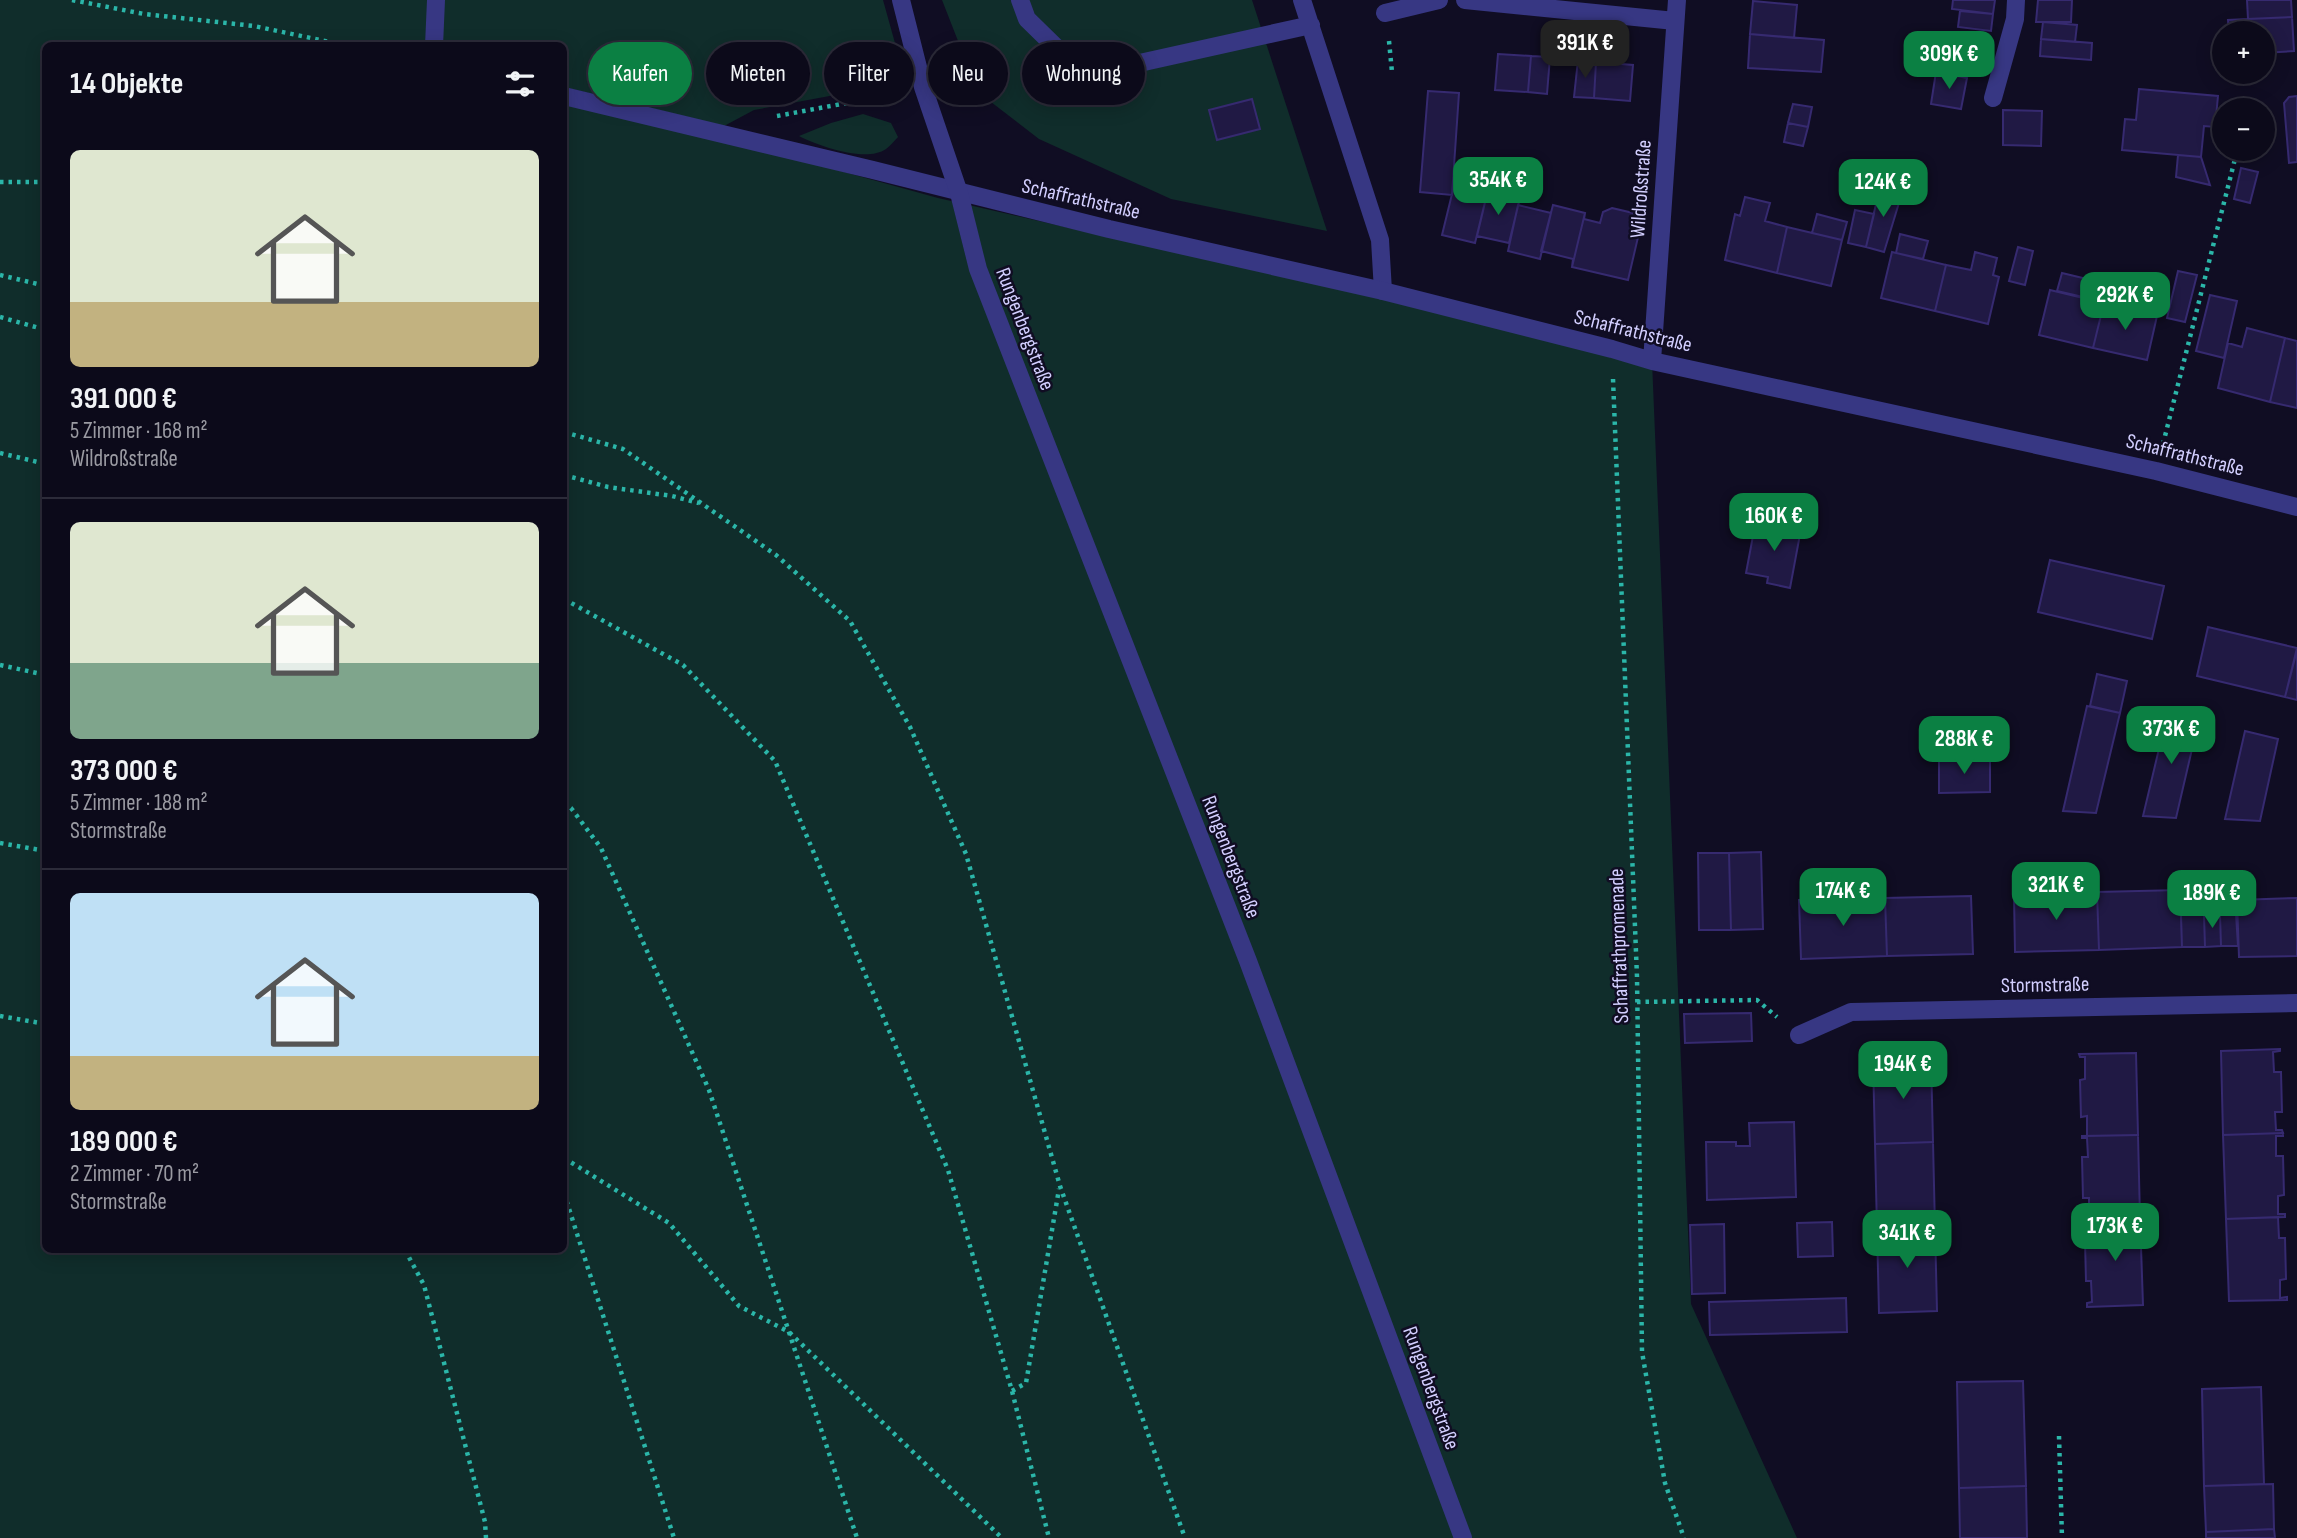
<!DOCTYPE html>
<html lang="de">
<head>
<meta charset="utf-8">
<style>
	:root { --surface:#0c0a1a; --page:#151323; --text:#f1f3f6; --muted:#9a9aa2; --line:#2c2b39; --accent:#0b8043 }
	body { margin:0; font-family:"Sofia Sans Condensed",sans-serif; background:var(--page); color:var(--text); height:100vh; display:flex; flex-direction:column; font-size:26px; white-space:nowrap }
	* { box-sizing:border-box; margin:0 }
	p { font-size:23px; color:var(--muted) }
	.icon { flex:none; width:38px; height:38px; fill:none; stroke:currentColor; stroke-width:2; stroke-linecap:round; stroke-linejoin:round }
	.map { position:relative; flex:1; overflow:hidden }
	.details { position:absolute; left:42px; top:42px; width:525px; height:1211px; display:flex; flex-direction:column; background:var(--surface); border-radius:10px; box-shadow:0 4px 18px #0003,0 0 0 2px var(--line) }
	.details>* { flex:none }
	.top-card { position:absolute; left:588px; top:42px; width:665px; height:63px; display:flex; gap:14px }
	.controls { position:absolute; left:2212px; top:21px; display:grid; gap:14px }
	.controls a { display:grid; place-items:center; width:63px; height:63px; border-radius:50%; background:var(--surface); box-shadow:0 4px 18px #0003,0 0 0 2px var(--line); font-size:35px }
	.price { position:absolute; translate:-50% -60px; padding:0 16px; border-radius:14px; background:var(--accent); color:#fff; font-size:23px; line-height:46px; filter:drop-shadow(0 2px 4px #0008) }
	.price::after { content:''; position:absolute; left:50%; top:42px; width:21px; height:16px; margin-left:-10px; background:inherit; clip-path:polygon(0 0,100% 0,50% 100%) }
	.price.on { background:#222; color:#fff }
	ul { padding:0; list-style:none }
	li { display:grid; align-content:center; gap:14px; height:371px; padding:0 28px }
	li+li { border-top:2px solid var(--line) }
	li span { display:grid; place-items:center; height:217px; border-radius:10px; color:#555 }
	li>.icon { margin-inline-start:auto }
	span .icon { width:126px; height:126px; fill:#fffc; stroke-width:1 }
	li b { font-size:30px }
	h2 { display:flex; justify-content:space-between; align-items:center; height:84px; padding:0 28px; font-size:30px }
	.pill { padding:0 24px; border-radius:32px; background:var(--surface); box-shadow:0 4px 18px #0003,0 0 0 2px var(--line); font-size:24px; line-height:63px }
	.pill.on { background:var(--accent); color:#fff }
	.map>svg:first-child { display:block }
	.green { fill:#102d2b }
	.building { fill:#201944; stroke:#362a70; stroke-width:2 }
	.lines { fill:none; stroke-linecap:round; stroke-linejoin:round }
	.path { stroke:#2bb6a9; stroke-width:4.5; stroke-dasharray:3.5 5; stroke-linecap:butt }
	.service { stroke:#373783; stroke-width:18 }
	.minor { stroke:#373783; stroke-width:18 }
	.tertiary { stroke:#373783; stroke-width:18 }
	.labels { text-anchor:middle; dominant-baseline:central; stroke-width:5; stroke-linejoin:round; paint-order:stroke }
	.street-label { font-size:21px; fill:#d3cfff; stroke:#100d23 }
</style>
</head>
<body>
<div class="map">
<svg width="2297" height="1538" viewBox="0 0 2297 1538">
	<rect width="100%" height="100%" fill="#100d23"/>
	<path class="green" d="M0,0H431V45L46,46V1250H564V99L725,139L938,198L1652,361L1691,1304L1797,1538H0Z
		M444,0H883L905,79L862,90L754,110L724,126L564,87V46H442Z
		M942,0H1252L1327,231L1171,199L1039,139L978,92Z
		M863,114L891,123L898,137C894,141 890,146 886,149C866,163 819,146 799,136L831,123Z"/>
	<path class="building" d="M1953,0H1995L1993,14L1952,9Z
		M2038,0H2072L2071,22H2036Z
		M2247,0H2291L2292,17L2248,19Z
		M1753,1L1797,5L1794,38L1750,34Z
		M1960,11L1993,14L1991,31L1958,27Z
		M2292,17L2294,51L2263,53V33H2249L2248,19Z
		M2248,19L2249,33H2229L2228,20Z
		M2043,22L2077,25L2075,42L2041,39Z
		M1750,34L1824,40L1821,72L1748,68Z
		M2041,39L2092,43L2091,60L2040,56Z
		M1498,54L1531,56L1528,92L1495,90Z
		M1954,54L1988,58L1985,75L1951,70Z
		M1531,56L1550,57L1547,94L1528,92Z
		M1578,60L1596,62L1594,98L1574,97Z
		M1596,62L1633,65L1630,101L1594,98Z
		M1936,72L1967,78L1961,109L1931,104Z
		M2139,89L2218,96L2215,127L2204,126L2201,157L2122,150L2125,119L2136,120Z
		M1428,91L1459,93L1452,195L1420,192Z
		M2297,96V162L2289,163L2284,103L2289,97Z
		M1252,99L1260,129L1217,140L1209,110Z
		M1793,104L1812,107L1808,127L1788,123Z
		M2003,110L2042,111L2041,146L2003,145Z
		M1788,123L1808,127L1803,146L1784,142Z
		M2178,155L2201,157L2210,185L2176,177Z
		M2241,168L2258,172L2250,203L2234,199Z
		M1880,187L1902,193L1884,252L1866,247Z
		M1453,190L1486,198L1475,243L1442,235Z
		M1488,190L1520,198L1509,243L1477,236Z
		M1745,197L1770,203L1765,221L1787,227L1777,273L1725,260L1735,214L1740,216Z
		M1518,205L1551,213L1540,259L1508,251Z
		M1553,205L1585,213L1572,267L1573,259L1541,251Z
		M1612,208L1633,213L1639,221L1636,232L1639,233L1628,280L1572,267L1585,213L1584,219L1600,223L1603,212Z
		M1855,210L1874,214L1866,247L1848,243Z
		M1817,214L1847,222L1842,240L1812,233Z
		M1787,227L1842,240L1831,286L1777,273Z
		M1900,234L1928,241L1923,259L1896,253Z
		M2018,247L2033,251L2025,285L2009,281Z
		M1892,252L1946,265L1935,311L1881,298Z
		M1975,252L1997,258L1993,275L1999,277L1988,324L1935,311L1946,265L1971,270Z
		M2178,271L2197,275L2185,322L2167,318Z
		M2062,273L2087,279L2083,297L2057,291Z
		M2050,290L2104,303L2093,348L2039,335Z
		M2133,290L2156,295L2151,314L2128,308Z
		M2210,295L2237,301L2224,358L2196,351Z
		M2104,303L2157,316L2147,360L2093,348Z
		M2247,328L2285,338L2270,402L2218,388L2228,343L2242,347Z
		M2285,338L2297,341V408L2270,402Z
		M1756,520L1801,529L1790,588L1767,583L1768,577L1746,573Z
		M2050,560L2164,586L2152,639L2038,612Z
		M2208,627L2297,648L2285,697L2197,676Z
		M2297,650V700L2285,697Z
		M2097,674L2127,681L2120,713L2090,706Z
		M2087,706L2120,713L2096,813L2063,811Z
		M2168,711L2199,719L2176,818L2143,816Z
		M2245,731L2278,739L2260,821L2225,819Z
		M1990,758V792L1939,793V759Z
		M1761,852L1763,929L1731,930L1729,853Z
		M1698,853H1729L1731,930H1699Z
		M2180,890L2182,947L2099,950L2097,892Z
		M2097,892L2099,950L2015,952L2014,895Z
		M1971,896L1973,954L1887,956L1885,898Z
		M1885,898L1887,956L1801,959L1799,900Z
		M2297,898V956L2239,957L2237,900Z
		M2220,914H2236L2238,946H2221Z
		M2220,914L2221,946L2205,947L2204,915Z
		M2181,915H2204L2205,947H2182Z
		M1751,1013L1752,1041L1685,1043L1684,1014Z
		M2280,1049V1051L2273,1052L2274,1072H2281L2282,1112H2275L2276,1130H2282L2283,1133L2223,1135L2221,1051Z
		M2136,1053L2138,1135L2087,1136V1116L2081,1117L2080,1080L2085,1079V1057H2080L2079,1054Z
		M1931,1059L1933,1142L1875,1144L1873,1060Z
		M1794,1122L1796,1197L1707,1200L1706,1142H1736V1146H1750L1749,1123Z
		M2283,1133V1136H2276V1156H2283L2284,1195L2278,1196V1214H2285V1217L2226,1219L2223,1135Z
		M2138,1135L2140,1218L2084,1220V1217H2089V1198H2083L2082,1157H2088L2087,1138H2082V1136Z
		M1933,1142L1935,1228L1877,1229L1875,1144Z
		M2278,1217L2279,1238H2285L2286,1279L2280,1280V1298L2287,1297V1300L2229,1301L2226,1219Z
		M2140,1218L2143,1305L2087,1307V1303L2092,1302L2091,1281H2086L2085,1241H2090V1223L2084,1222V1220Z
		M1832,1222L1833,1256L1798,1257L1797,1223Z
		M1724,1224L1725,1293L1692,1294L1690,1225Z
		M1935,1228L1937,1311L1879,1313L1877,1229Z
		M1846,1298L1847,1332L1710,1335L1709,1302Z
		M2023,1381L2026,1486L1959,1488L1957,1382Z
		M2261,1387L2264,1484L2204,1486L2202,1389Z
		M2273,1484L2274,1529L2206,1532L2204,1486Z
		M2026,1486L2027,1538H1960L1959,1488Z
		M2274,1529L2275,1538H2206V1532Z"/>
	<g class="lines">
		<path class="path" d="M72,0L144,14L254,26L349,46
			M1389,41L1392,72
			M777,116L895,94
			M0,182H46
			M0,275L46,286
			M0,317L46,330
			M1613,379L1637,977L1642,1352L1665,1483L1684,1538
			M564,432L623,449L776,555L850,621L910,727L966,854L1060,1186L1185,1538
			M2163,444L2235,159
			M0,453L46,464
			M564,475L608,487L672,496L699,503
			M564,599L683,665L775,761L948,1170L1012,1391L1049,1538
			M0,665L46,675
			M564,803L571,808L601,848L709,1090L857,1538
			M0,843L46,851
			M1637,1002L1757,1000L1777,1017
			M0,1016L46,1024
			M564,1158L669,1223L739,1306L789,1332L1002,1538
			M564,1193L674,1538
			M405,1250L424,1285L485,1522L486,1538
			M1012,1391L1026,1383L1059,1189
			M2059,1436L2062,1538"/>
		<path class="service" d="M1020,0L1027,19L1072,63L1108,70L1311,25
			M1302,0L1380,240L1383,291
			M1993,98L2015,19L2016,0"/>
		<path class="minor" d="M1465,0L1675,21
			M1385,13L1439,0
			M434,46L436,0
			M564,96L873,170L1109,229L1383,291L1612,349L1652,361L2156,471L2297,507
			M1652,361L1677,0
			M1799,1035L1851,1012L2297,1003"/>
		<path class="tertiary" d="M901,0L923,87L959,193L978,269L1248,961L1463,1538"/>
	</g>
	<g class="labels">
		<g class="street-label">
			<text transform="translate(1641 189) rotate(-86)">Wildroßstraße</text>
			<text transform="translate(1081 199) rotate(13)">Schaffrathstraße</text>
			<text transform="translate(1025 329) rotate(69)">Rungenbergstraße</text>
			<text transform="translate(1633 331) rotate(14)">Schaffrathstraße</text>
			<text transform="translate(2185 455) rotate(14)">Schaffrathstraße</text>
			<text transform="translate(1231 857) rotate(69)">Rungenbergstraße</text>
			<text transform="translate(1619 946) rotate(-92)">Schaffrathpromenade</text>
			<text transform="translate(2045 985) rotate(-1)">Stormstraße</text>
			<text transform="translate(1431 1388) rotate(70)">Rungenbergstraße</text>
		</g>
	</g>
</svg>
<div class="controls">
<a>+</a>
<a>−</a>
</div>
<b class="price on" style="left:1585px;top:80px">391K €</b>
<b class="price" style="left:1949px;top:91px">309K €</b>
<b class="price" style="left:1498px;top:217px">354K €</b>
<b class="price" style="left:1883px;top:219px">124K €</b>
<b class="price" style="left:2125px;top:332px">292K €</b>
<b class="price" style="left:1774px;top:553px">160K €</b>
<b class="price" style="left:2171px;top:766px">373K €</b>
<b class="price" style="left:1964px;top:776px">288K €</b>
<b class="price" style="left:2056px;top:922px">321K €</b>
<b class="price" style="left:1843px;top:928px">174K €</b>
<b class="price" style="left:2212px;top:930px">189K €</b>
<b class="price" style="left:1903px;top:1101px">194K €</b>
<b class="price" style="left:2115px;top:1263px">173K €</b>
<b class="price" style="left:1907px;top:1270px">341K €</b>
<div class="top-card">
<a class="pill on">Kaufen</a>
<a class="pill">Mieten</a>
<a class="pill">Filter</a>
<a class="pill">Neu</a>
<a class="pill">Wohnung</a>
</div>
<section class="details">
<h2>14 Objekte<svg class="icon" aria-label="filters" viewBox="0 0 24 24"><path d="M4 7h16M4 17h16"/><circle cx="9" cy="7" r="2"/><circle cx="15" cy="17" r="2"/></svg></h2>
<ul>
<li><span style="background:linear-gradient(#dfe7d0 70%,#c2b280 0)"><svg class="icon" aria-label="home" viewBox="0 0 24 24"><path d="M3 11l9-7 9 7M6 9v11h12V9"/></svg></span><div><b>391 000 €</b><p>5 Zimmer · 168 m²</p><p>Wildroßstraße</p></div></li>
<li><span style="background:linear-gradient(#dfe7d0 65%,#7fa58c 0)"><svg class="icon" aria-label="home" viewBox="0 0 24 24"><path d="M3 11l9-7 9 7M6 9v11h12V9"/></svg></span><div><b>373 000 €</b><p>5 Zimmer · 188 m²</p><p>Stormstraße</p></div></li>
<li><span style="background:linear-gradient(#bfe0f5 75%,#c2b280 0)"><svg class="icon" aria-label="home" viewBox="0 0 24 24"><path d="M3 11l9-7 9 7M6 9v11h12V9"/></svg></span><div><b>189 000 €</b><p>2 Zimmer · 70 m²</p><p>Stormstraße</p></div></li>
</ul>
</section>
</div>
</body>
</html>
